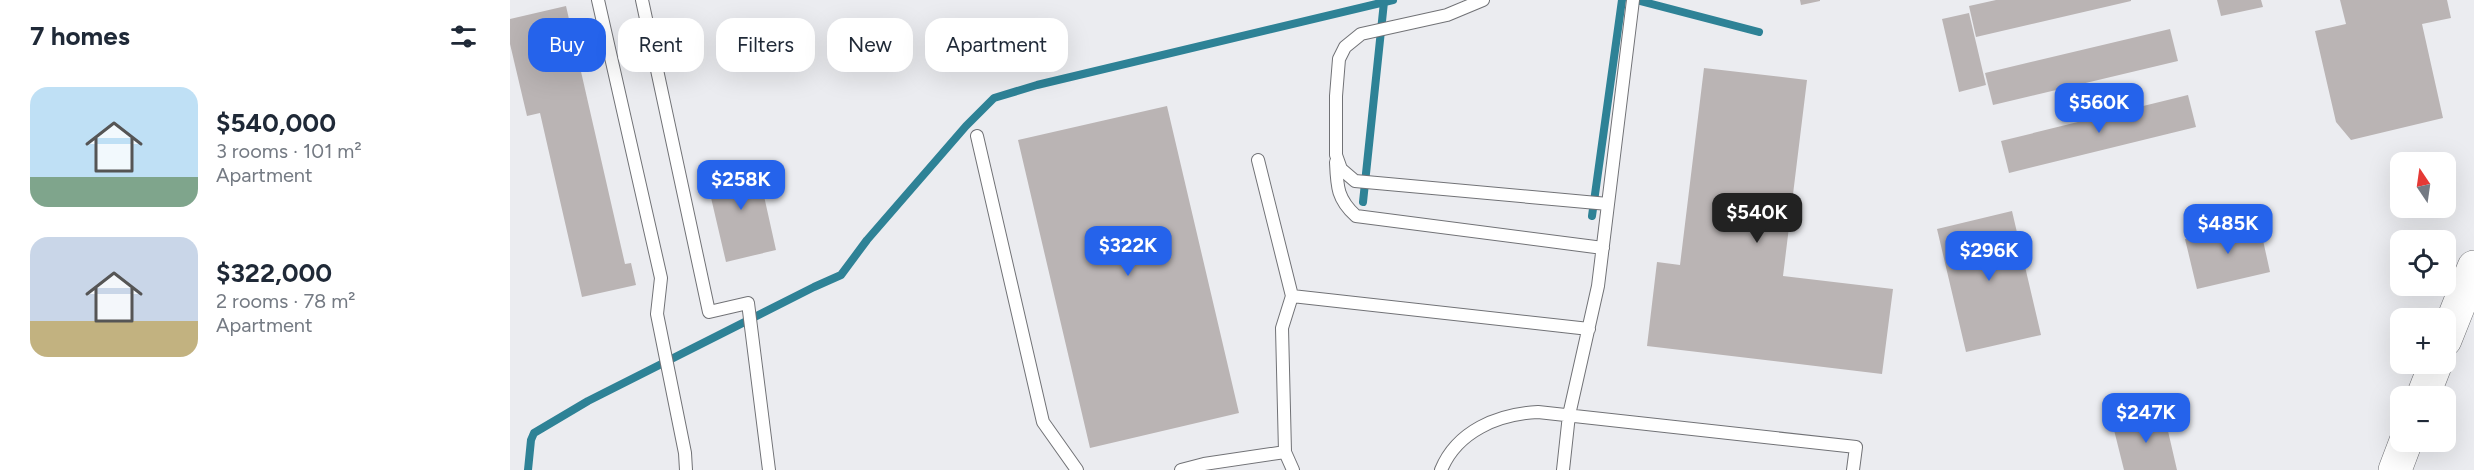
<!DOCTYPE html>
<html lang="en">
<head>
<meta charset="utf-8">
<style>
	:root { --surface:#fff; --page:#f2f2f3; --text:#1f2937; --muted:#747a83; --accent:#2563eb }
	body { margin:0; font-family:Figtree,sans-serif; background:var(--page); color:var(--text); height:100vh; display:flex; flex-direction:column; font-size:22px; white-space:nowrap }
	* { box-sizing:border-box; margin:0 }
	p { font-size:20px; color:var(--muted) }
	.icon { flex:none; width:33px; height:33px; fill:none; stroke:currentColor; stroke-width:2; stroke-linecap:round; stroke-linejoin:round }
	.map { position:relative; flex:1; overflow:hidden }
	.panel { display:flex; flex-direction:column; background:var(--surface); width:510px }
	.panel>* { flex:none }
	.hud { position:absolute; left:18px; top:18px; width:570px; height:54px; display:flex; gap:12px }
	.needle { width:39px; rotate:347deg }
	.fabs { position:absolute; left:1880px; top:152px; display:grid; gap:12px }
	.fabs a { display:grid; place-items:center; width:66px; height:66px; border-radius:12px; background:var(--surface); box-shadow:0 6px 24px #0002; font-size:30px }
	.price { position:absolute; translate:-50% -51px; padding:0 14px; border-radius:12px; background:var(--accent); color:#fff; font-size:20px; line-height:39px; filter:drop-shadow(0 2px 3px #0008) }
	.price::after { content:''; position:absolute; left:50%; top:36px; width:18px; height:14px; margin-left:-9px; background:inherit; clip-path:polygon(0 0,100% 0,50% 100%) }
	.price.selected { background:#222; color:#fff }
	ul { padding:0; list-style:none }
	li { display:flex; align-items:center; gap:18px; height:150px; padding:0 30px }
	li span { display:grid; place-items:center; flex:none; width:168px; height:120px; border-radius:18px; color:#555 }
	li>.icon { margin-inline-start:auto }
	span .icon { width:72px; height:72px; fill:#fffc; stroke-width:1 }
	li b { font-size:26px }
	h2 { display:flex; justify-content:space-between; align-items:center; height:72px; padding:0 30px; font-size:26px }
	.tag { padding:0 21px; border-radius:18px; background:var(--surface); box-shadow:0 6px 24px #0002; font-size:21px; line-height:54px }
	.tag.selected { background:var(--accent); color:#fff }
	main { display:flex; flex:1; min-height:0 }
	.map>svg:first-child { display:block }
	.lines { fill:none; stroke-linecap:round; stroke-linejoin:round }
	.stream { stroke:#2e8296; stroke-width:8 }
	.building { fill:#bab4b4 }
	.lane-casing { stroke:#717276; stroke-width:14 }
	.secondary-casing { stroke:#717276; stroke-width:34 }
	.lane { stroke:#fff; stroke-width:12 }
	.secondary { stroke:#fff; stroke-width:33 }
</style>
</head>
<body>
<main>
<section class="panel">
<h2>7 homes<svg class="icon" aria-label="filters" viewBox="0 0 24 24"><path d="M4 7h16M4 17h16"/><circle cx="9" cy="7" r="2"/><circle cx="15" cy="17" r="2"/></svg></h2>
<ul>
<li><span style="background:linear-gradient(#bfe0f5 75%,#7fa58c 0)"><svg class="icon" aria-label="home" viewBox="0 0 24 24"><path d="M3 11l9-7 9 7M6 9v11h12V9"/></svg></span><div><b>$540,000</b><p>3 rooms · 101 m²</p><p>Apartment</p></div></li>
<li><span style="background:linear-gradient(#c9d6e8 70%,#c2b280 0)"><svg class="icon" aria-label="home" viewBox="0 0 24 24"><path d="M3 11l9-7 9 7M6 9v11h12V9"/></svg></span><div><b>$322,000</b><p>2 rooms · 78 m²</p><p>Apartment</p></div></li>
</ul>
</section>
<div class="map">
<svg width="1964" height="470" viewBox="0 0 1964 470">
	<rect width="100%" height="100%" fill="#ebecf0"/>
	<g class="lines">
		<path class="stream" d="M1126,0L1249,32
			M853,202L874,2
			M1082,216L1112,0
			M18,470L21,440L24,433L78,401L304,287L331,275L357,240L456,126L484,98L527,85L883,0"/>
	</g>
	<path class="building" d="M1290,0H1310V1L1291,5Z
		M1486,0H1621V1L1466,37L1459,6Z
		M1707,0H1751L1753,7L1711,16Z
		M1830,0H1937L1941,18L1912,24L1933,118L1841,140L1826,122L1805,31L1836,24Z
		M56,6L115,264L121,263L126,285L72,297L30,113L17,116L0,44V19Z
		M1459,13L1476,85L1449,92L1432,19Z
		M1660,29L1668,61L1483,105L1475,73Z
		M1194,68L1297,80L1273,276L1383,289L1372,374L1137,346L1147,262L1170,265Z
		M1678,95L1686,127L1499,173L1491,141Z
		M657,106L729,413L580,448L508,140Z
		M246,160L266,250L216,262L195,172Z
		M1502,211L1531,335L1456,352L1427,229Z
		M1749,222L1760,272L1687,289L1675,239Z
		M1648,409L1651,419L1655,418L1667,470H1614L1604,430L1625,425L1623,415Z"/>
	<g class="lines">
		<defs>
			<path id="lane" d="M88,0L151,278L147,314L175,453L176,470
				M132,0L199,312L238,303L259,470
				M973,0L937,15L851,34L835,47L829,59L826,96V155L831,169L845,181L1098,204
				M467,136L533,422L567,470
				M748,160L782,296L772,328L775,452
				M826,162C827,186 827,199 846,216L1093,248
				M782,296L1079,329
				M671,470L694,464L775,452L783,470
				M931,470C947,431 988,414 1028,412L1346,447L1343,470
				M1053,470L1059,415L1088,286L1123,0"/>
			<path id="secondary" d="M1935,340L1964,267
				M1913,396L1926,363
				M1885,470L1896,441"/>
		</defs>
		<use href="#lane" class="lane-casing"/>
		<use href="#secondary" class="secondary-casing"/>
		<use href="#lane" class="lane"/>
		<use href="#secondary" class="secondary"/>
	</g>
</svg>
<div class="fabs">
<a><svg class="needle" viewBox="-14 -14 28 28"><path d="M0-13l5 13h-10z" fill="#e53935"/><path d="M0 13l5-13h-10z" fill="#747a83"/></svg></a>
<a><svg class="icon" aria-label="locate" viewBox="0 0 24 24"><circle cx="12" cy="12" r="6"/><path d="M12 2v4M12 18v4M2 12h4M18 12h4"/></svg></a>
<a>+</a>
<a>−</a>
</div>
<b class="price" style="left:1589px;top:134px">$560K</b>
<b class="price" style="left:231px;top:211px">$258K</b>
<b class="price selected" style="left:1247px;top:244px">$540K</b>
<b class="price" style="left:1718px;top:255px">$485K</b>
<b class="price" style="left:618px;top:277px">$322K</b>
<b class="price" style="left:1479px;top:282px">$296K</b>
<b class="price" style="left:1636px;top:444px">$247K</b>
<div class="hud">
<a class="tag selected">Buy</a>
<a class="tag">Rent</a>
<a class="tag">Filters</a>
<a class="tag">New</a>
<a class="tag">Apartment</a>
</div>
</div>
</main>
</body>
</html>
